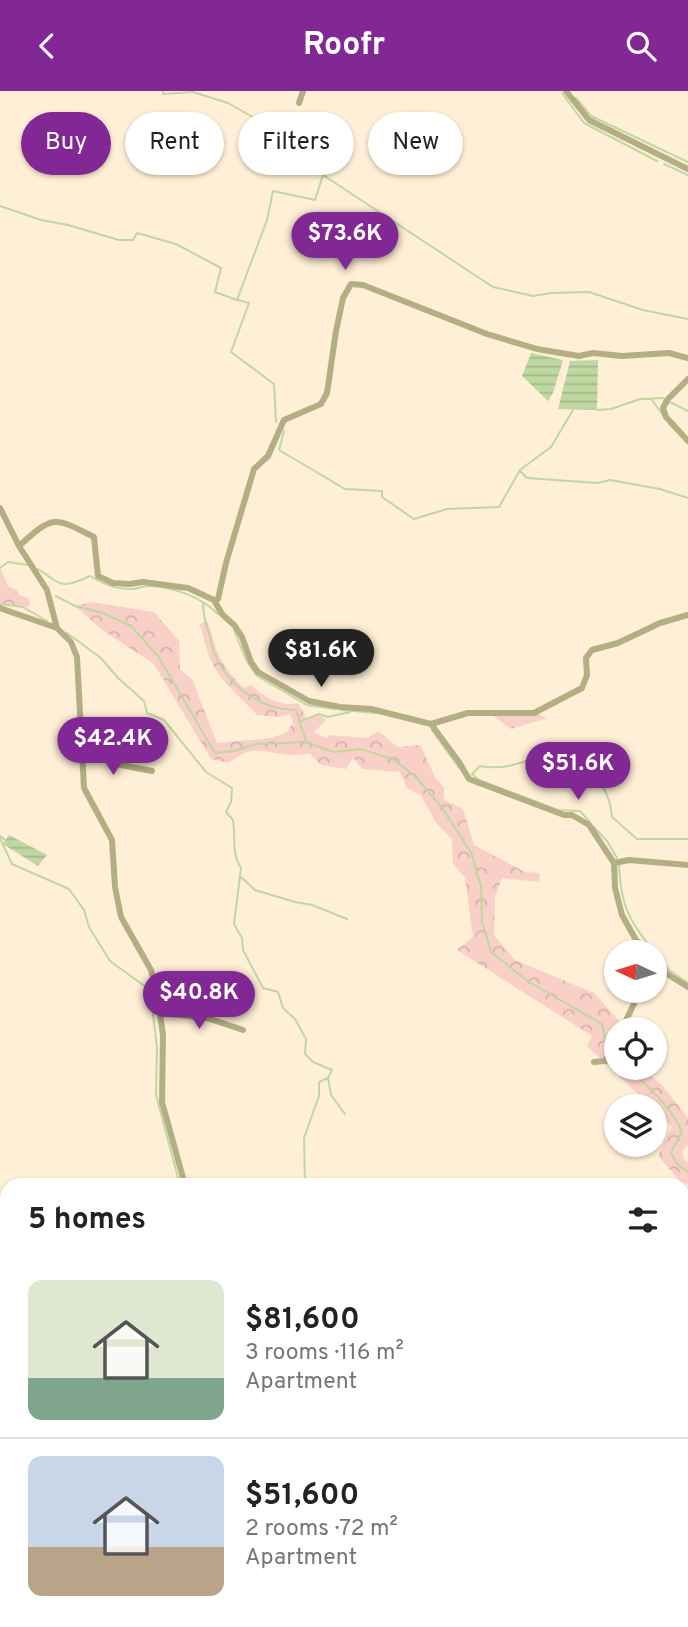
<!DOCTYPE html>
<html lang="en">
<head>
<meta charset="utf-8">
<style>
	:root { --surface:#fff; --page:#f2f2f2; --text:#222; --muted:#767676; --line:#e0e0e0; --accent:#822895 }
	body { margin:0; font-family:Overpass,sans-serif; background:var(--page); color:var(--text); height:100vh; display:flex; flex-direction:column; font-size:26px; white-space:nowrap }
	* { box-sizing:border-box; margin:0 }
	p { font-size:23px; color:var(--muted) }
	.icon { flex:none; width:38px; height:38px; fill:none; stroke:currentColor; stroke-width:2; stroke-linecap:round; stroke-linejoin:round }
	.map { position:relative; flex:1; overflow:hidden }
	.panel { position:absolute; left:0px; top:1087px; width:690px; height:450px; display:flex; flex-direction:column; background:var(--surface); border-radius:21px 21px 0 0; box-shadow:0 2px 5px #0004 }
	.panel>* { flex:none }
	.top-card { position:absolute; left:21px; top:21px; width:648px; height:63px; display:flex; gap:14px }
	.needle { width:46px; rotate:274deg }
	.controls { position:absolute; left:604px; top:849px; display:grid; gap:14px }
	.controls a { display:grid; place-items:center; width:63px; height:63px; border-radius:50%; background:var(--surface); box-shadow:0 2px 5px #0004; font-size:35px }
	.price { position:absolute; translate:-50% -60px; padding:0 16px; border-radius:24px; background:var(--accent); color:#fff; font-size:23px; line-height:46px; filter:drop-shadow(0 2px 4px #0008) }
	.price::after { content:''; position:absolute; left:50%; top:42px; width:21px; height:16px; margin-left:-10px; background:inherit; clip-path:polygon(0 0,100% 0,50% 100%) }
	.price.active { background:#222; color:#fff }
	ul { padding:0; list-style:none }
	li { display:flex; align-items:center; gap:21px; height:175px; padding:0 28px }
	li+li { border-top:2px solid var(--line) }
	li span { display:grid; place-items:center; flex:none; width:196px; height:140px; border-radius:14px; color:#555 }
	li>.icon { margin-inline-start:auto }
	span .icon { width:84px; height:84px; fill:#fffc; stroke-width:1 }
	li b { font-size:30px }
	h2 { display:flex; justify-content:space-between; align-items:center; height:84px; padding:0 28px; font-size:30px }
	.tag { padding:0 24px; border-radius:32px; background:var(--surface); box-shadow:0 2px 5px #0004; font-size:24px; line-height:63px }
	.tag.active { background:var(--accent); color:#fff }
	header { display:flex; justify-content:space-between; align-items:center; height:91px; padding:0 28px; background:var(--accent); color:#fff; font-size:32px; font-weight:700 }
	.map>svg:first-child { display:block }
	.grass { fill:url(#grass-tufts) }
	.forest { fill:url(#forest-crowns) }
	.water { fill:url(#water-rules) }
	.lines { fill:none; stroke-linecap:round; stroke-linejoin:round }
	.stream { stroke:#bfd7a1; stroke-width:2 }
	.street { stroke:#b3af82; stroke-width:6 }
</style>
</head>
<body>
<header><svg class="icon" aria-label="back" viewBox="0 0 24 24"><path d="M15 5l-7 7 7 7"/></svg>Roofr<svg class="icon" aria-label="search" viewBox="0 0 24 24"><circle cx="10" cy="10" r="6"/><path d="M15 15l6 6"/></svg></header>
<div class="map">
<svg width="688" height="1536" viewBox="0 0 688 1536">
	<defs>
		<pattern id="grass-tufts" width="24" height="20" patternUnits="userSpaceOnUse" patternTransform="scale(1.75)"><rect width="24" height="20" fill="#f8d0c7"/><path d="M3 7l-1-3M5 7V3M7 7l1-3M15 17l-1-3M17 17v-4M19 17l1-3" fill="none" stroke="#d4b2aa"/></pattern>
		<pattern id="forest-crowns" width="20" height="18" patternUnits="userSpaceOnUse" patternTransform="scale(1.75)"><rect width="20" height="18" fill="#f8d0c7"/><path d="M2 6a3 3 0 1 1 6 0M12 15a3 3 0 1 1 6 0" fill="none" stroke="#d4b2aa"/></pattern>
		<pattern id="water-rules" width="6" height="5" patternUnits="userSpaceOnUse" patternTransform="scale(1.75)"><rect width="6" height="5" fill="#bfd7a1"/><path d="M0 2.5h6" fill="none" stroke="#a4b88a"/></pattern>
	</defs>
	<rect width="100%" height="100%" fill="#ffefd6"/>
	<path class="grass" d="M489,622H534L547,627L511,638Z"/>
	<path class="forest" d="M0,477L8,495L17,499L19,504L30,508L29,516L0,512Z
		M91,511L154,521L179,550L180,579L192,588L217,652L272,647L287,641L293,632L290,623L278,626L257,624C243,608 220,590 212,572C206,560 204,546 200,533L207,530C218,562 218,572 244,597L251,594C264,606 280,616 298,612L308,629L319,623L326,629L314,641L326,647L330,644L367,647L379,640L397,656L420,654L436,688L444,696V709L463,718L474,754L525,781L540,782L539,791L502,787L495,806L494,844L515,869L594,902L623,934L622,938H616V976L642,977L662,994L688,1027V1054L682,1059L684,1069L688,1071V1093L680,1090L658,1065L672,1036L655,1019L654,1015H651L587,955L592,945L457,859L473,846L465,787L453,772L452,748L436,732L421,704L407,697L400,681L362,678L353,667L346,678L321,674L310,663C301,663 290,665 281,663C257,659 251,655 229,672L211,668L154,573L102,539L75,515Z
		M0,1242L7,1252V1359L0,1352Z
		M466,1530H504L511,1536H473Z"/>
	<path class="water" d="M531,262L563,269L553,302L548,310L522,285Z
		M598,269L597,319L558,318L570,270Z
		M9,744L47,764L38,775L3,753Z
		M0,1454L7,1456V1493L0,1492Z
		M67,1530H118L125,1536H67Z"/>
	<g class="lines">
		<path class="stream" d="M163,0V3L193,1L228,12L251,25L275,49L285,52L323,84
			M562,2L584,32L657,70
			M576,7L591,25L688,71
			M664,73L688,84
			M0,115L41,129L68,134L119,149H133L137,142L176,153L221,177L215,201L237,209L267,129L273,100L315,109L323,84L493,196L533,205L551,202L589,201L643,219L688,228
			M238,209L249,212L231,261L274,293L276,331
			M652,309L671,335
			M668,313L670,311L688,320
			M597,319L611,318L640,308L663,307
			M284,340L279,359L345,398L382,400V406L414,428L447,418L499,416L520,379L551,356L573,319
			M520,380L527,387L598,392L610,389L660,398L688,407
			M0,477L8,471L28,474
			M38,478C63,495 62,498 90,485C103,493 118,499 132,498C137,498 143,495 148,495C172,495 201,506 218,523
			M56,505L75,515L103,522L131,535L158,565L215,662L235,660L256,653L306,651L334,661L360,658L393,668L416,686L442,717L471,761L481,796L482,831L491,861L529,891L602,933L607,956
			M203,512C203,525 206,533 210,545C212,550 211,556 214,561C227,594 260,619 296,619L306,650
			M0,513L23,516L47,530
			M234,539L246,569L257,585L307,614L335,618
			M67,542L101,567L118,587L144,610L147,622L164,629L206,681L232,697L231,711L226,721L233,729C236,746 231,762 241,777L234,833L242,847L243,859L263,897L278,901L283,917L295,928L306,948L305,963L313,971L332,979L328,987L331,1004L345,1023
			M341,619L377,622
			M299,631L319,623L328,626L350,621
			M432,639L459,677
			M590,731L580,720L558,719L479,689L472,683L480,675C511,681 530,666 559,659C588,677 609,690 612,726L637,748H688
			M594,736L607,750L617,767
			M0,745L5,749
			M0,747L12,773L69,798L84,819L89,836L110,870L150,899L157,957L156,1004L180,1094
			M619,775C621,816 629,829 654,861
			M241,786L255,799L295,811L312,814L347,828
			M655,862L669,879L688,892
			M613,966L616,968
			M626,976C648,995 669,1014 682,1040L671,1061L676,1072L688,1081
			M305,1094L304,1047L319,1005V991L328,987
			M289,1530L293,1536"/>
		<path class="street" d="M566,0L589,29L688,78
			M299,12L303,0
			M688,288L667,309L663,317L666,326L688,350
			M0,417L19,455L47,499L57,537L71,551L77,566L84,697L112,749L115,796L121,826L151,879L157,902L163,944L162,1011L185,1094
			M19,455C54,423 54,426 94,446L98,485L113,492L129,493L143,491L188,497L214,509L222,523L235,535L242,546L251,571L258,581L309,610L340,616L371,618L431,633L468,622H534L582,597L587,584L586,567L592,559L618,552L660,532L688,524
			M214,509L218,508L226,472L254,378L268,365L284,329L321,313L327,302L336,240L343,207L351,193L363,194L487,243L537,258L579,265L593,262L622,265L669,262L688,267
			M0,517L57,537
			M431,633L459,671L469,688L564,724H572L589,734L614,772L615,797L622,824L636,849L647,861
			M83,660L121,674L152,680
			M614,772L629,769L688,774
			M654,870L667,883L688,896
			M160,922L207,927L243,939
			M622,938L640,900
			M594,971L605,970L616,953
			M682,1214L688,1216
			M682,1255L688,1250
			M682,1325L688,1327
			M682,1397L688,1385
			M682,1462L688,1465
			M0,1517L7,1514
			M53,1530L60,1533L59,1536
			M140,1530L142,1536
			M594,1530L599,1536
			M605,1530L622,1536"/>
	</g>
</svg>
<div class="controls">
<a><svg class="needle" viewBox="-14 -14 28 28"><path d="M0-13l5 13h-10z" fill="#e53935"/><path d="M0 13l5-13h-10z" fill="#767676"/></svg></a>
<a><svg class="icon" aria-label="locate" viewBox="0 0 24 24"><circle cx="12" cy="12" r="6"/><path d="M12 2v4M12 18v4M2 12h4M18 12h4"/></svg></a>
<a><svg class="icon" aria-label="layers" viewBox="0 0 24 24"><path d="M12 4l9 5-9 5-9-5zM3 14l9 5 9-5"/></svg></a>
</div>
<b class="price" style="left:345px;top:181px">$73.6K</b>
<b class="price active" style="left:321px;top:598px">$81.6K</b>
<b class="price" style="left:113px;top:686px">$42.4K</b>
<b class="price" style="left:578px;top:711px">$51.6K</b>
<b class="price" style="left:199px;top:940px">$40.8K</b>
<div class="top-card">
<a class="tag active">Buy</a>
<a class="tag">Rent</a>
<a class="tag">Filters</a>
<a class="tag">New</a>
</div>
<section class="panel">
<h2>5 homes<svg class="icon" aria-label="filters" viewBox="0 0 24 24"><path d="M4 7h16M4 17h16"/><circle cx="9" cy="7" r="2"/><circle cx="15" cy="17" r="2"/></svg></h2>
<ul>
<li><span style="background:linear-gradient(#dfe7d0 70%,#7fa58c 0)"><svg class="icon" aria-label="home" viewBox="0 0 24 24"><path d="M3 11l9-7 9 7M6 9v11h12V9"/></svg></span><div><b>$81,600</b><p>3 rooms · 116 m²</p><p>Apartment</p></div></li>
<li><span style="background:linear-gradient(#c9d6e8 65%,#b9a48a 0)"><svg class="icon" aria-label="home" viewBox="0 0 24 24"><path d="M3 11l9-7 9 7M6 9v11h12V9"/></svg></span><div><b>$51,600</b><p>2 rooms · 72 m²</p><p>Apartment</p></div></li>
</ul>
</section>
</div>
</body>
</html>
